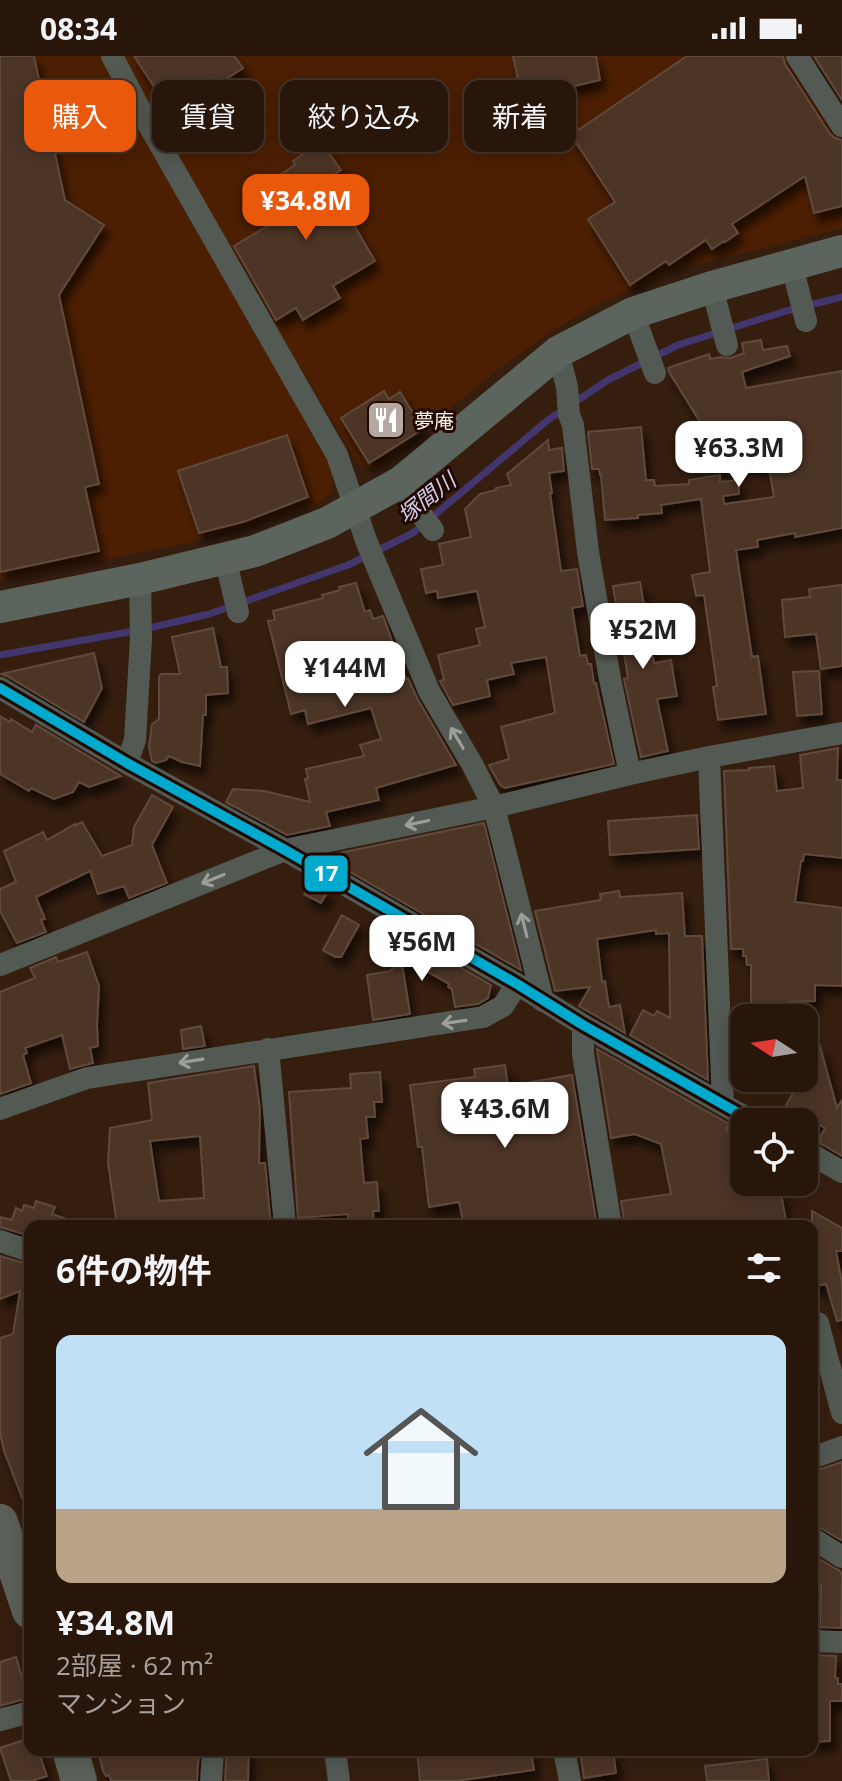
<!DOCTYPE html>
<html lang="ja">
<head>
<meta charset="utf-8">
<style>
	:root { --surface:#28160b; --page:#342319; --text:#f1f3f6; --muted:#a59f9d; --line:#44352c; --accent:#ea580c }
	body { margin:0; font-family:"Noto Sans","Noto Sans JP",sans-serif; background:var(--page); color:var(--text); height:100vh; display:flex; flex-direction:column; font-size:30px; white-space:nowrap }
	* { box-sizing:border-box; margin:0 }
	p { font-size:26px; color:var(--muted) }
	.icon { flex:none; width:44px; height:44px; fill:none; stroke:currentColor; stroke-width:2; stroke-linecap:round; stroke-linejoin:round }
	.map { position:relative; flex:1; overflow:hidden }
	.side { position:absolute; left:24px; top:1164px; width:794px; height:536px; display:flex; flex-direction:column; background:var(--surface); border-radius:16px; box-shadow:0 4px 20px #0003,0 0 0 2px var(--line) }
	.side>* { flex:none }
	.banner { position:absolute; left:24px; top:24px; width:794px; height:72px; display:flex; gap:16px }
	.needle { width:52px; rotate:282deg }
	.fabs { position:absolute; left:730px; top:948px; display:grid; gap:16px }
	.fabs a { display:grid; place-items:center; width:88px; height:88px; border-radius:16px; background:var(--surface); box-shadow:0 4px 20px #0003,0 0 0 2px var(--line); font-size:40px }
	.price { position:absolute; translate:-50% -68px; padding:0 18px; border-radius:16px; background:#fff; color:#222; font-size:26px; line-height:52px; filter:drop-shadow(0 2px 4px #0008) }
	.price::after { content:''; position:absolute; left:50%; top:48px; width:24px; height:18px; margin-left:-12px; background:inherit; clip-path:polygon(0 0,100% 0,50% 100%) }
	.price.selected { background:var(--accent); color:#fff }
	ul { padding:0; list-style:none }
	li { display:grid; align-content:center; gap:16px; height:424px; padding:0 32px }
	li+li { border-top:2px solid var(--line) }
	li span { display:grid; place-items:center; height:248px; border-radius:16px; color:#555 }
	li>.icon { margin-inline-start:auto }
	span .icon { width:144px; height:144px; fill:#fffc; stroke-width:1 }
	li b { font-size:34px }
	h2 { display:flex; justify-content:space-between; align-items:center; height:96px; padding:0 32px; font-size:34px }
	.pill { padding:0 28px; border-radius:16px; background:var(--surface); box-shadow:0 4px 20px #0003,0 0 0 2px var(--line); font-size:28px; line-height:72px }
	.pill.selected { background:var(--accent); color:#fff }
	.status { display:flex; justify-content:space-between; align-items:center; height:56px; padding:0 40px; background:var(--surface); direction:ltr }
	.status svg { height:22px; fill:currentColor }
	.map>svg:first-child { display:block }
	.built { fill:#4c1f02 }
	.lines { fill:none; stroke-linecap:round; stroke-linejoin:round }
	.stream { stroke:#43366f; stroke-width:7 }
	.building { fill:#4d3526; stroke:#60493c; stroke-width:2; fill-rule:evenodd; filter:url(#shadow) }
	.street { stroke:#535953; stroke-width:22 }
	.secondary { stroke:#5b645d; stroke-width:32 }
	.primary { stroke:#5b6058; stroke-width:36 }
	.bus-1-casing { stroke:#210900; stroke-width:16 }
	.bus-1 { stroke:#00a9ce; stroke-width:10 }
	.oneway { stroke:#9e9e99 }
	.labels { text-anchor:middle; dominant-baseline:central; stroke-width:6; stroke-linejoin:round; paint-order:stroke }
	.poi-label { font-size:20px; fill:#f9f2ee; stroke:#210900; text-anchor:start }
	.water-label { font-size:22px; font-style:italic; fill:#d0ccf3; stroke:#210900 }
	.line-badge { stroke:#210900; stroke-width:3 }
	.badge-label { font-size:22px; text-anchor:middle; font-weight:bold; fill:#fff }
</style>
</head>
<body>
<div class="status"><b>08:34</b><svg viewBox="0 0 49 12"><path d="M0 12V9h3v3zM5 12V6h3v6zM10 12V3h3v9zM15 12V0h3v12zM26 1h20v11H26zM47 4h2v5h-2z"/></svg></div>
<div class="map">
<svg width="842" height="1725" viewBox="0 0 842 1725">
	<defs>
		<filter id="shadow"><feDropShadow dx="5" dy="9" stdDeviation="4" flood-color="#0009"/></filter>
	</defs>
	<rect width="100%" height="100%" fill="#361e0f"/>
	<path class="built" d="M0,0H104L275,307L333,418L332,436L313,451L187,487L0,525Z
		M124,0H784L842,90V172L676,214L592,251L552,275L500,312L430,368L416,383L375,413L359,409L210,161Z"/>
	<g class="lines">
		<path class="stream" d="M0,599L145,573L209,558L348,509L413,477L548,364L608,324L678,289L786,255L842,241"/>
	</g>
	<path class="building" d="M0,0H34L65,144L104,169L59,239L99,428L85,431L99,495L0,516Z
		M134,0H234L243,12L217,29L213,22L168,52Z
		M513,0H596L600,24L522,42Z
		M687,0H783L785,8L830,78L835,82L842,84V150L814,157L805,120L732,168L738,177L725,186L724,185L712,193L706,184L669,209L666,205L630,229L588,163L615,146L571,79Z
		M814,0H842V44Z
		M323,89L341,114L327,123L375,205L333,230L340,242L311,259L303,264L296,252L276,264L234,190L296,153L275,122L295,109L293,105L309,94L312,97Z
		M761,284L763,294L787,290L790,300L742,316L746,332L842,315V472L795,481V477L757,484L758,491L736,494L752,601L758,600L766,658L718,664L713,631L717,630L704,539L696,540L692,519L710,516L701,443L661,449L662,457L638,459V462L605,464L601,419H600L599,413H592L588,376L641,371L646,424H654L655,430L689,428V424L720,419V426L738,424L739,438L723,440L724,448L774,441L768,407L758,409V405L713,411L702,369L669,316L668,312L709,298L710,303L721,301L731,302L744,297L742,287Z
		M384,335L389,343L400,336L423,373L369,407L341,362Z
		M287,379L308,441L243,466L199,477L178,415Z
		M548,384L549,394L562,392L564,415L549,417L552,437H550L561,515L577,513L583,550L572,552L580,600L586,599L588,608H591L594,627H596L614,708L505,732L500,729L489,709L509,703L501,671L555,657L546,601L511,607L514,618L487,624L490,640L453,649L440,625L444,624L438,599L480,589L476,573L485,571L477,535L438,542L437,535L426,537L421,513L443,509L439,488L471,481L465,453L480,438L496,434V432L511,429L507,418Z
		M640,526L654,607L671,604L677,640L657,643L668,695L641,701L624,623L628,622L613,530Z
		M356,527L365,556L370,554L373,563L383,560L406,623L408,622L417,642L456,709L376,732L379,744L326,756L330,770L287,779L226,746L233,733L264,735L310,746L305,723L308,722L306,713L364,700L360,689L381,683L371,652L308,668L305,654L291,658L268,565L275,564L273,555L323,542L322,539L340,534L339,531Z
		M842,529V610L821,613L816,578L785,581L782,544L810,541L809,533Z
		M213,572L221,611H227L228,637L206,639V659H203L200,710L182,706L169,700L166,704L156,707L152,705L149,691L152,668L159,663V621L161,618H180L172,581Z
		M94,597L102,632L84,666L7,620L1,618Z
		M819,615L822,658L797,660L793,616Z
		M0,660L10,666L11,663L32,676L36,669L121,720L89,731L79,726L73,736L54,743L31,732L29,735L0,718Z
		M838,692L837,724H842V802L804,798L803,805H801L795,846L842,852V930L815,929V945L788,946V962H751V909H747L746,900H743V893H731L724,715L749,714V712L774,710L777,735L803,732L800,699Z
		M152,739L173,751L152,789L167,827L129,842L124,830L98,838L90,815L36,841L45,863L41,864L46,876L17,887L0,855V833L16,826L4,795L43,776L47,784L75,768L76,769L82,766L102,800L132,789L134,771Z
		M697,759L699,793L610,799L608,765Z
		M484,767L521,914L324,801L325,800Z
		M311,825L328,835L321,847L304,838Z
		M619,835L620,841L682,837L685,880H702L708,1024L630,979L643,954L654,960L657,955L670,962L669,877L656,878V874L597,883L602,926L605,925L609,951L620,949L625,977L579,950L590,931L555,935L535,855L601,844L600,838Z
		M342,859L359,869L341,901H335L323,894Z
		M410,882L491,929L488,942L478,948L455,951L452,933L448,931L449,928L401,901L410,958L373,964L367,919L391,915Z
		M87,896L99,930L97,969L98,990L90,992L93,1007L70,1013L62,979L25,992L27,997L23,999L31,1027L0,1038V936L35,922L30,912L56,901L58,906Z
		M733,952H744V1020H736Z
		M201,970L205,990L183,993L181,974Z
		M820,990L837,1052L842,1044V1100L820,1087L821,1084L819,1083L825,1072L786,1049L802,1022H804V1018Z
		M597,993L729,1068L726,1074L744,1084V1126H761L763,1135L780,1132L787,1170H625L621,1145L671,1138L661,1088L635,1078L611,1082Z
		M505,1009L508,1030L572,1019L597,1170H464L459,1146L429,1151L422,1091H418L410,1029L475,1021L474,1013Z
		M254,1010L260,1053L259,1107H265L271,1170H117L108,1107L110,1072L152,1064L148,1027ZM200,1080L204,1142L159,1145L150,1085Z
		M380,1016L382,1046H374L375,1061H366L368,1082L360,1083L364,1127L377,1126L379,1155H373L374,1170H348V1158L298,1162L289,1036L351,1032L350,1018Z
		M36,1145L55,1151L52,1158L78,1167V1170H30V1180L0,1171V1161L12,1164L16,1152L22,1155L24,1149L34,1152Z
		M812,1155L842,1172V1195H836L842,1227V1264L837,1265L826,1228L812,1231Z
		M0,1200L30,1209V1231L24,1234H30V1284H26L30,1311L29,1460L4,1395L0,1377V1282L13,1278L20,1235L0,1243Z
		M842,1406V1483L841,1484L812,1467V1416Z
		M812,1499L840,1515L842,1520L841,1572L820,1571L821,1529L812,1528Z
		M812,1599L836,1600L835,1622H838V1628H842V1645H830V1685L812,1686Z
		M16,1601L22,1621L25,1643L0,1650V1606Z
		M30,1682V1694H38L47,1720L31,1725H11L0,1692Z
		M111,1694H199L197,1725H111L109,1719L106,1720L103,1715L99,1698Z
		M227,1694H249L248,1725H225Z
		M417,1694H531L534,1714L456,1725H420Z
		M580,1694H613L616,1717L584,1722Z
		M767,1703L769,1725H707L705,1710Z"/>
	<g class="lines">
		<path class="street" d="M112,0L143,59L337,399L367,487L429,635L472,708L494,751L543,945
			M797,0L842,70
			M792,210L806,265
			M712,231L727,289
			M633,257L655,317
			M558,296L567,331L569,359L573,369L588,496L610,623L630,718
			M401,426L414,449L433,474
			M225,502L238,556
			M0,632L127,707L285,794L517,928L583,969L754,1066
			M709,701L723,1048
			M127,707L135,684L141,582L140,523
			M0,909L285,794L494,751L630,718L709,701L842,677
			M583,969V998L611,1170
			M268,993L285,1170
			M0,1053L87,1022L483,961L503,950L517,928
			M804,1094L842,1116
			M0,1185L30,1195
			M818,1267L842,1357
			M812,1402L842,1391
			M812,1482L842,1501
			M812,1585L842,1586
			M0,1664L30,1656
			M335,1694L339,1725
			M564,1694L570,1725
			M211,1725L213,1694"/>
		<path class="secondary" d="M0,551L140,523L255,495L327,467L401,426L558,296L633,257L712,231L842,195"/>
		<path class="primary" d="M0,1466L30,1555
			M70,1694L79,1725"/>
		<defs>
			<path id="bus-1" d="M0,632L127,707L285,794L517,928L583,969L754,1066"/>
		</defs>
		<use href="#bus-1" class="bus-1-casing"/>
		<use href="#bus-1" class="bus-1"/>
	</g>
	<defs><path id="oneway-shaft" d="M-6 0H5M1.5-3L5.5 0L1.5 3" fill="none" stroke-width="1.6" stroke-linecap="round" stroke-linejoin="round" transform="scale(2)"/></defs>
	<g class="oneway">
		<use href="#oneway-shaft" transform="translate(457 682) rotate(-121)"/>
		<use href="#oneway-shaft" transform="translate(417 767) rotate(168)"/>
		<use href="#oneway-shaft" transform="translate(213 823) rotate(158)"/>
		<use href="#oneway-shaft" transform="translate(524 869) rotate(-104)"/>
		<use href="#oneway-shaft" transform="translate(454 966) rotate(172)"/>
		<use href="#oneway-shaft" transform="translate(191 1005) rotate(171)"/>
	</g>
	<defs>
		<symbol id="restaurant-square" viewBox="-11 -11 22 22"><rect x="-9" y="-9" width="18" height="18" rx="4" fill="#b5a8a0" stroke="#210900"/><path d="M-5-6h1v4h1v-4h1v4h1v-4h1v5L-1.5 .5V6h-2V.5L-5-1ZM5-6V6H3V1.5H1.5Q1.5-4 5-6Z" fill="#fff"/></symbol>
	</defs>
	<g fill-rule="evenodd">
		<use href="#restaurant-square" x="364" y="342" width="44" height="44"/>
	</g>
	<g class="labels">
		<g class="poi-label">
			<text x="414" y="364">夢庵</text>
		</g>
		<g class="water-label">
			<text transform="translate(426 441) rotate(-38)">塚間川</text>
		</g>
	</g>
	<rect class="line-badge" x="303" y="798" width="46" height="39" rx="8" fill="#00a9ce"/>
	<g class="badge-label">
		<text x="326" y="825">17</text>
	</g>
</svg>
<div class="fabs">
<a><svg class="needle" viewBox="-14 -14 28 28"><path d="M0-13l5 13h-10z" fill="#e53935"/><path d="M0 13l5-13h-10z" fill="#a59f9d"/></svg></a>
<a><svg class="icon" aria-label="locate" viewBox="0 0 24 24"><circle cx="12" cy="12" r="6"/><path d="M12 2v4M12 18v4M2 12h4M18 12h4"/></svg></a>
</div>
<b class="price selected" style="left:306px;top:186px">¥34.8M</b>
<b class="price" style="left:739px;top:433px">¥63.3M</b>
<b class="price" style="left:643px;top:615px">¥52M</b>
<b class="price" style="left:345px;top:653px">¥144M</b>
<b class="price" style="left:422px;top:927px">¥56M</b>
<b class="price" style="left:505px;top:1094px">¥43.6M</b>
<div class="banner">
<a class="pill selected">購入</a>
<a class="pill">賃貸</a>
<a class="pill">絞り込み</a>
<a class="pill">新着</a>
</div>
<section class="side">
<h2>6件の物件<svg class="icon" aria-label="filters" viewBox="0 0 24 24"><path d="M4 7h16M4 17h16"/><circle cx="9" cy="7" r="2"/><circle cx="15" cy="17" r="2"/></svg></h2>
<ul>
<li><span style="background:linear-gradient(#bfe0f5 70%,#b9a48a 0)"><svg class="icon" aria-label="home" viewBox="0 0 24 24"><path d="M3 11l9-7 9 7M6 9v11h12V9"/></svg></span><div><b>¥34.8M</b><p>2部屋 · 62 m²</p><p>マンション</p></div></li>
</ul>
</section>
</div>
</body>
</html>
